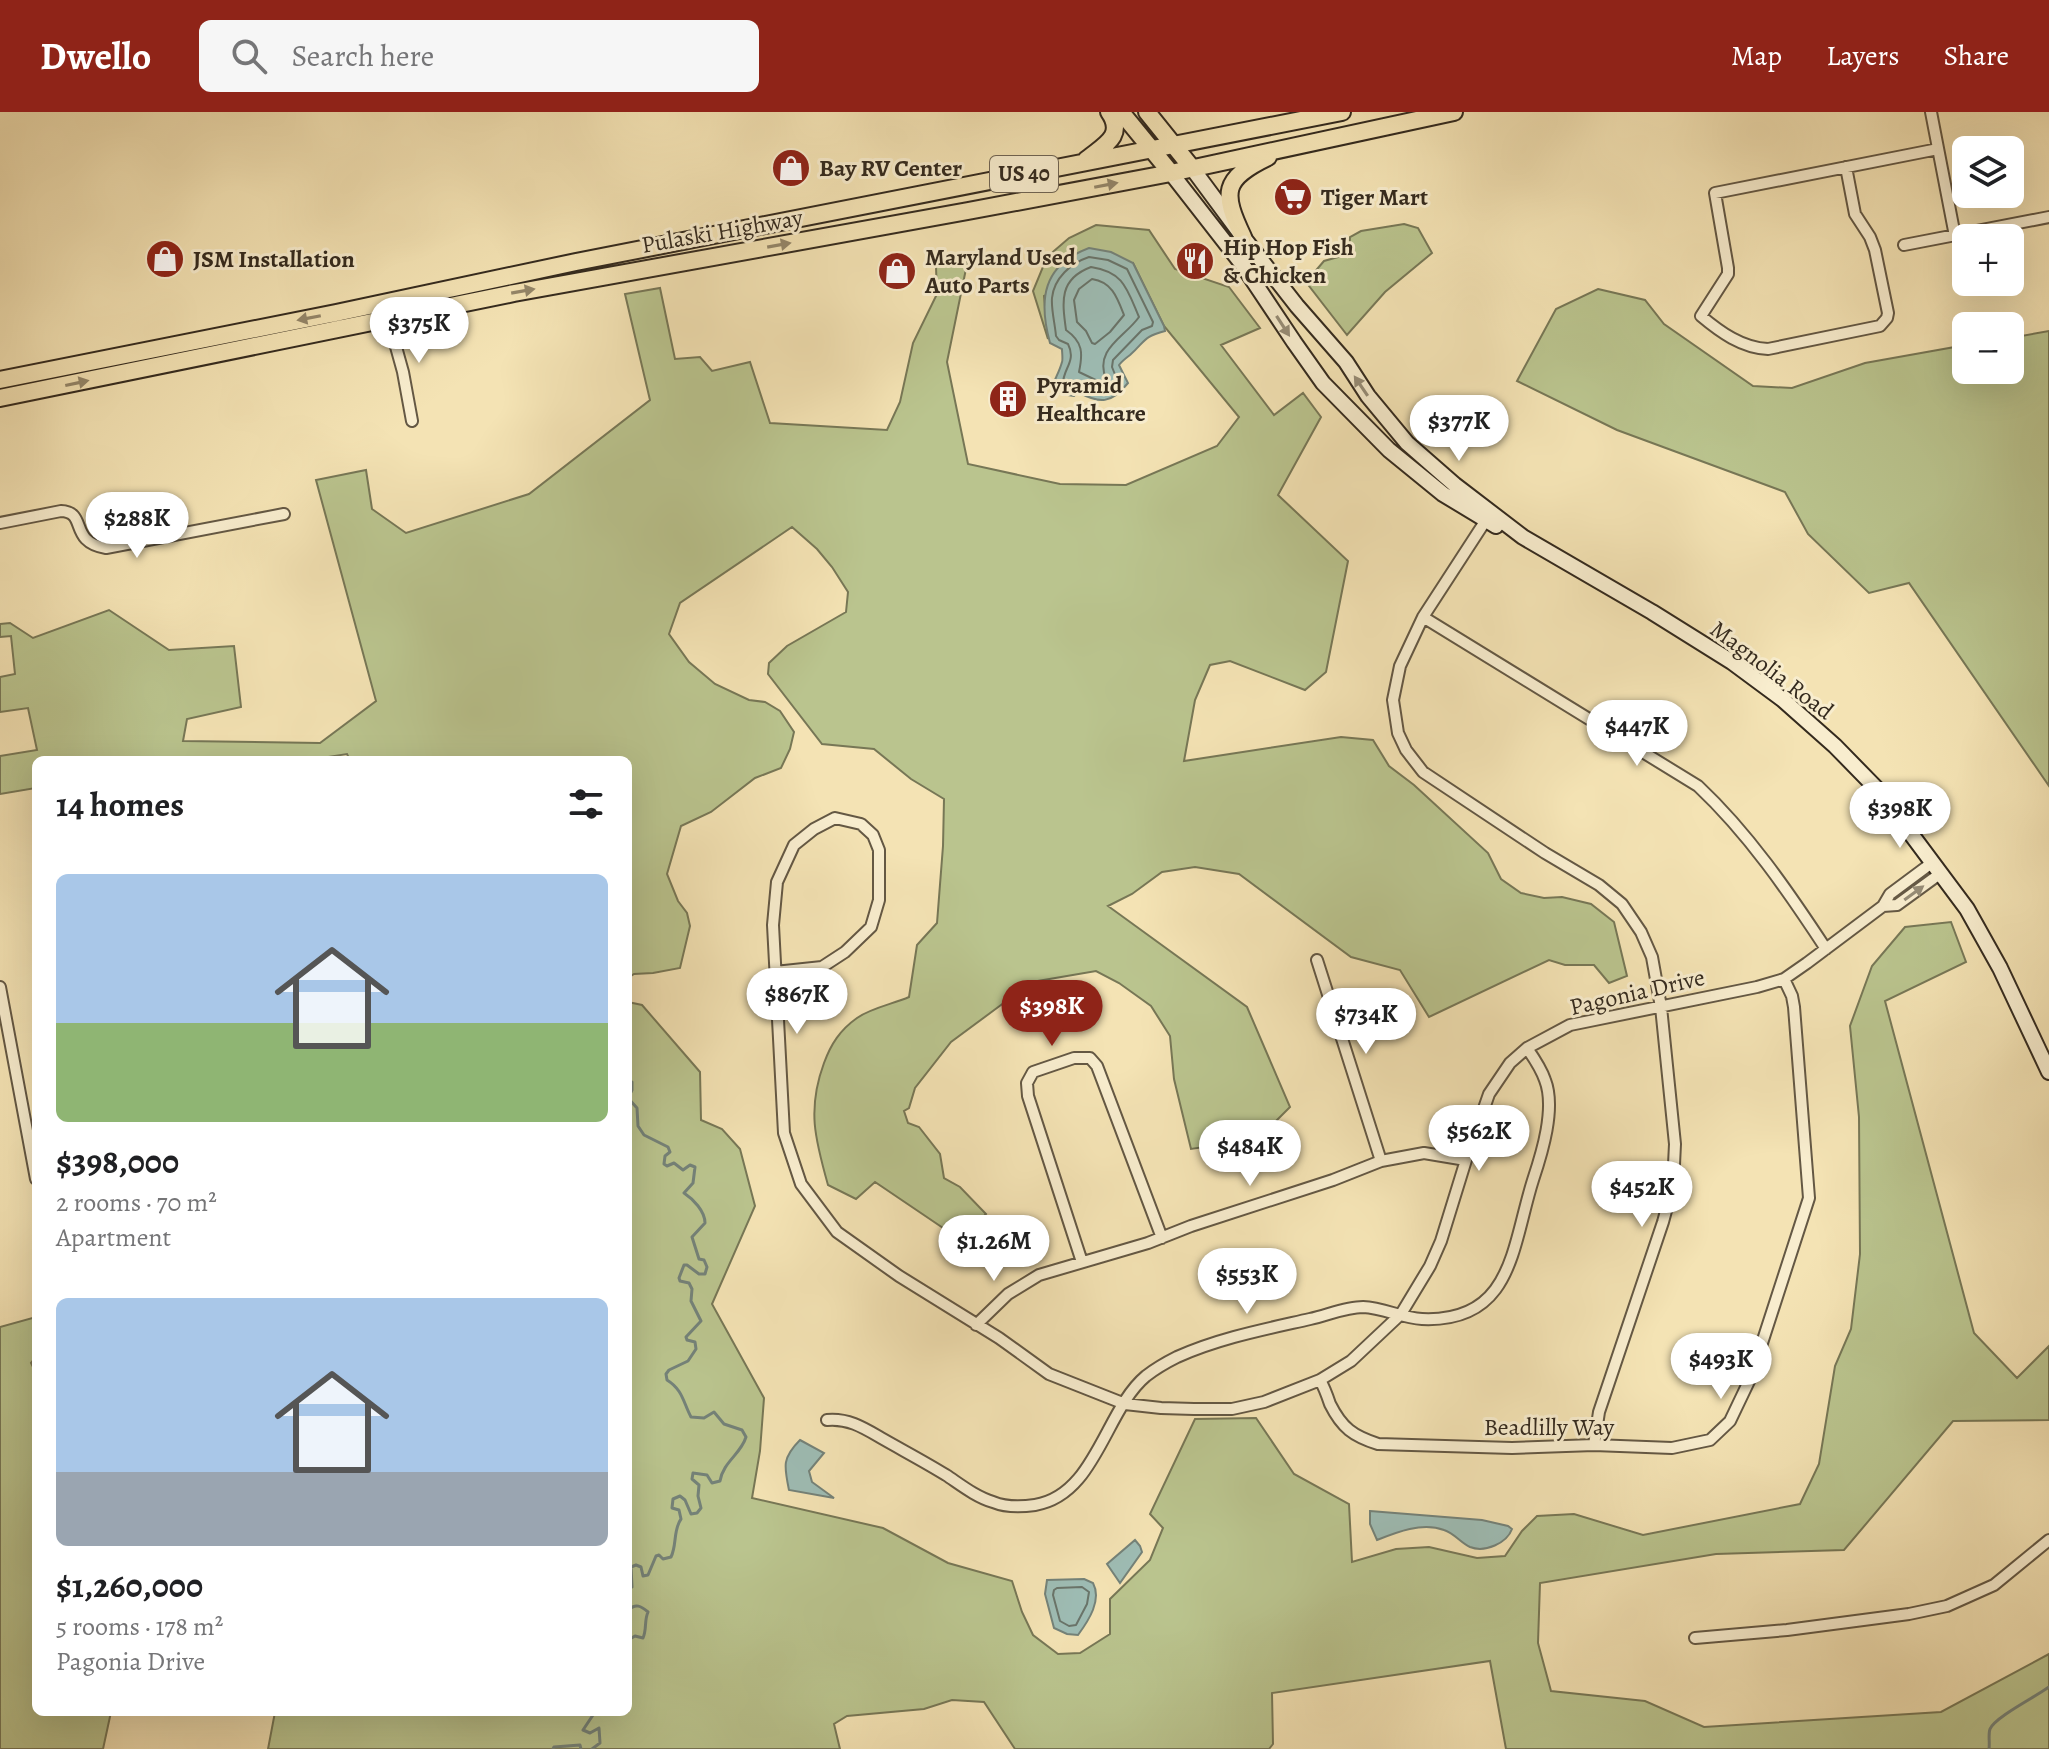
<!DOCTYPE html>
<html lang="en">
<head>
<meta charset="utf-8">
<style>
	:root { --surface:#fff; --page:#f6f6f6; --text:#202124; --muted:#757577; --accent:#8f2418 }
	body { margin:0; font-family:Alegreya,serif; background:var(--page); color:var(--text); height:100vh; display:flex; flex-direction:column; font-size:30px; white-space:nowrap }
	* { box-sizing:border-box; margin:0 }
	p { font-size:26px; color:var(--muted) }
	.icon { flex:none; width:44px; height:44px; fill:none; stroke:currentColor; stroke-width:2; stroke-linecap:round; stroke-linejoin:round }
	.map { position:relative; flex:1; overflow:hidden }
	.details { position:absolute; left:32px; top:644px; width:600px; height:960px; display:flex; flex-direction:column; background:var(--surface); border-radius:12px; box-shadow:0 8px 32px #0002 }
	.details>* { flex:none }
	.buttons { position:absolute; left:1952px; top:24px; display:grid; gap:16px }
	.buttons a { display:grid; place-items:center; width:72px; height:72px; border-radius:12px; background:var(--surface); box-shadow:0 8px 32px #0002; font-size:40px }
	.price { position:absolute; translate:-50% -68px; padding:0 18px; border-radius:28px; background:#fff; color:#222; font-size:26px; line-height:52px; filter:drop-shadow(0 2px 4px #0008) }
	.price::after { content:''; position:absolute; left:50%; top:48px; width:24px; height:18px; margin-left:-12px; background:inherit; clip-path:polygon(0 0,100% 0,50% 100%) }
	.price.active { background:var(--accent); color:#fff }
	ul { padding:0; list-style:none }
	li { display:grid; align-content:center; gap:16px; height:424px; padding:0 24px }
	li span { display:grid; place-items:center; height:248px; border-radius:12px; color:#555 }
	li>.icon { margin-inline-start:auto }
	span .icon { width:144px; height:144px; fill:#fffc; stroke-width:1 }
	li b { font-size:34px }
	h2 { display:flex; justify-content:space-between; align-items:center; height:96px; padding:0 24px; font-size:34px }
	header { display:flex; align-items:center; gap:48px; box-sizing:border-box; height:112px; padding:0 40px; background:var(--accent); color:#fff }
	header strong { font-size:38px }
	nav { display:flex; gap:44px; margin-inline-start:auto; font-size:28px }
	.search { width:560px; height:72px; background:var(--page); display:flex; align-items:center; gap:20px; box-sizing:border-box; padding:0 28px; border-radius:12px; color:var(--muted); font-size:30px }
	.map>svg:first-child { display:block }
	.green { fill:#bac48e; stroke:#777756; stroke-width:2 }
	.water { fill:#9ebdb5; stroke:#748279; stroke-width:2 }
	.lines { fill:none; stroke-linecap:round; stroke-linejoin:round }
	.shore { stroke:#69746a; stroke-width:2 }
	.stream { stroke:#748279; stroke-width:3 }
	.minor-casing { stroke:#645844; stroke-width:14 }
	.secondary-casing { stroke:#342a1e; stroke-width:18 }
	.primary-casing { stroke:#342a1e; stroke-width:20 }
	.trunk-casing { stroke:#342a1e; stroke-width:20 }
	.minor { stroke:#f8edce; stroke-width:10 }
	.secondary { stroke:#f8edce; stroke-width:14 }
	.primary { stroke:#f4e3b4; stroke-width:16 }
	.trunk { stroke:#f4e3b4; stroke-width:16 }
	.oneway { fill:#948669 }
	.oneway2 { fill:#968c76 }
	.labels { text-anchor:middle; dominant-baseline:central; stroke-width:6; stroke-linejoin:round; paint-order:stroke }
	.shield { fill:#f8edce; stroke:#6f6453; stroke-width:2 }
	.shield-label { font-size:22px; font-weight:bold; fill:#342a1e }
	.poi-label { font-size:24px; font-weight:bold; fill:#342a1e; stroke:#f8edce; text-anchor:start }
	.street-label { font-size:24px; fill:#342a1e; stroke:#f8edce }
</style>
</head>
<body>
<header>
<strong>Dwello</strong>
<div class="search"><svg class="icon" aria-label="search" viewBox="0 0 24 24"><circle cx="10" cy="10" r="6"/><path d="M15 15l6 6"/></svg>Search here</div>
<nav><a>Map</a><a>Layers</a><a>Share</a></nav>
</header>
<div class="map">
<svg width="2049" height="1637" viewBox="0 0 2049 1637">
	<rect width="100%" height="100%" fill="#f4e3b4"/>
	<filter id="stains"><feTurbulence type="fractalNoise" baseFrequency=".0025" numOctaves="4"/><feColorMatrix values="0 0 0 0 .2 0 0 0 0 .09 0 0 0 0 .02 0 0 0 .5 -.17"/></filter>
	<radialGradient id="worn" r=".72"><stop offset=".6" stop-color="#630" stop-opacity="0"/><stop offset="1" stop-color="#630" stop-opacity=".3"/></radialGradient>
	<path class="green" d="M1404,112L1418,116L1432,141L1385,180L1347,223L1306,170L1324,149L1349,142L1350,125L1361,119Z
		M1096,113L1149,118L1175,157L1229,175L1260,216L1221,233L1274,303L1303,281L1321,305L1278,383L1348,449L1326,560L1305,578L1230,549L1210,553L1195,588L1184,649L1341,625L1373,628L1389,654L1414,673L1488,741L1501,767L1521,781L1544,786L1562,785L1591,792L1614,810L1627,864L1609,871L1594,853H1565L1549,848L1429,905L1400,858L1351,845L1239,762L1195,755L1162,760L1132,782L1108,794L1247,895L1290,995L1258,1027L1191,1037L1174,967L1170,924L1151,894L1119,871L1096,859L1032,870L951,930L915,976L909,996L904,999L908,1011L919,1015L940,1042L944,1066L960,1075L986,1102L970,1118L949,1120L875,1070L856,1087L828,1073C815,1027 807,997 824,951C831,932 840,918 857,906C871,896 893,892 909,885L917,833L937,811L943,734L944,687L911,667L874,637L822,632L768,562L769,551L787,534L846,500L848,480L832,455L817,437L792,415L680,491L669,522L689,550L715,572L749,588L765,590L780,599L794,620L790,637L781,656L755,666L711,700L681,714L667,762L678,789L687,801L690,814L680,856L653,861L634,862L628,866V648H350L347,642L321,646V648H36V676L0,682V644L37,638L28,596L0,600V565L15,562L11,524L0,525V512L10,511L33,526L109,498L169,538L234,534L241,595L187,607L183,629L320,631L376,589L316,368L366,358L372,397L406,421L529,382L650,288L625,182L660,176L675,247L700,245L712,259L750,250L770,311L887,318L900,290L913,231L937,182L936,155L937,153L968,147L947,250L968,352L1060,372L1126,373L1217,334L1239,305L1164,214L1133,151L1044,184L1048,227L1033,179L1047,145L1069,126Z
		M1598,177L1645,188L1664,212L1753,274L1792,276L1865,251L1966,233V258H2010V226L2049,219V674L1909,471L1869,481L1808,422L1785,380L1617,318L1517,269L1556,197Z
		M1951,810L1966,850L1885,889L1974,1221L2017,1266L2049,1234V1308L1953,1309L1844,1438L1716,1442L1540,1471L1538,1531L1551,1579L1645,1589L1704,1615L1941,1600L2049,1542V1637H1506L1490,1549L1272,1581L1273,1632L1269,1637H1015L984,1590L952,1588L924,1597L847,1604L834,1612L840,1637H268L275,1600H628V890L642,893L700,960L701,1008L722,1017L740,1037L755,1094L712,1192L764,1286L760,1339L752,1386L883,1416L948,1451L1012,1469L1022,1500L1033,1523L1058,1542L1080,1541L1110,1522V1487L1150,1448L1163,1416L1150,1402L1195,1307L1256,1306L1294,1362L1349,1392L1352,1450L1396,1437L1429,1435L1477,1446L1505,1444L1522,1419L1537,1404L1574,1402L1643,1423L1800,1392L1819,1352L1835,1254L1851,1217L1860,1142L1859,1005L1850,914L1872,854L1905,815Z
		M36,1205V1245L31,1251L36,1261V1600H111L103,1637H0V1215Z"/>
	<path class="water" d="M1089,136L1111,140L1133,151L1164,214L1165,219C1142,225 1146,229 1130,243C1126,246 1122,249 1119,253L1128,271C1111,292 1100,292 1078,280L1074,284C1041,279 1056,272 1062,250C1063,248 1062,240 1062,237L1050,231C1038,187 1043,153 1089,136Z
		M800,1328L824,1341L809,1359L812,1370L834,1386L789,1378C784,1354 782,1346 800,1328Z
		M1370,1399L1482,1408L1508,1414L1512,1417C1507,1431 1485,1441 1470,1435C1461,1431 1454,1421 1444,1418C1422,1410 1397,1420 1377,1428L1370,1412Z
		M1135,1428L1140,1434L1142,1440L1120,1471L1107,1452Z
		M1084,1467L1093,1471C1102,1488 1089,1508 1078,1523L1067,1522L1054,1516L1045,1482L1047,1468Z"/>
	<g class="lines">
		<path class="shore" d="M1089,145L1108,148L1127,157L1153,210L1152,214L1142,218L1113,248L1112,255L1118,270C1104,288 1099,279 1082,273C1075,271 1071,275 1063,273C1062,257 1077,250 1068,232L1059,228L1056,224C1055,212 1051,197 1052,186C1054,166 1071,151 1089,145Z
			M1091,155C1124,160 1127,177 1139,205C1124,226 1094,237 1106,267L1102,271L1079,260C1083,241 1083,230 1066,218C1062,189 1059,167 1091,155Z
			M1092,167C1112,170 1117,185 1124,203L1110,220L1095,232L1092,231L1086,219L1077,210L1074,188L1079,177Z
			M1082,1475L1089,1480L1087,1492L1076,1513L1069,1514L1060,1509L1053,1483L1054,1478L1057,1476Z"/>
		<path class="stream" d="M628,968L632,970V978L628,986L637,996L638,1014L644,1023L668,1035L670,1040L665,1044L664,1052L667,1054L674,1051L683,1058L690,1053L695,1055L693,1071L684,1081C693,1087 705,1099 705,1111L692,1125L699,1147L704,1148L707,1155L705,1162H699L687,1153H684L679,1166L680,1169L689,1171L692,1177L691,1189L701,1209L686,1225L687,1228L695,1230L696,1237L688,1249L669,1258L666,1262L667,1268C683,1278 683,1290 691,1305L704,1306L714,1300L724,1312L742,1318L746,1325C741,1342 723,1350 720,1369L712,1371L707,1363L693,1361L692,1367L699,1373L698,1384L701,1396L697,1401L691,1402L685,1388L680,1384L673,1387L672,1396L679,1398L681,1407C673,1418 677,1433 671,1445L663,1447L659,1443L656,1444L648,1463L643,1464L641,1455L636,1453L631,1455L632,1475L628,1476
			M628,1498C636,1491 641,1494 648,1500C644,1509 647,1517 643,1526L635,1524L628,1528
			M553,1637L554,1635L580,1633L581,1637
			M592,1637L600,1631L599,1616L590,1621L583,1618L595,1600
			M1989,1637C1990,1631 1988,1622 1990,1617C1995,1605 2037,1584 2049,1575"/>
		<defs>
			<path id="minor" d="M1931,0L1955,124
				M1846,55L1855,102L1870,125L1875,138L1888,201L1887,206L1880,214L1768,237C1742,236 1720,220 1701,204L1728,162V156L1715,81L1938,37
				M1904,133L2049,105
				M388,206L403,260L412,309
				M1486,408L1423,505L1400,554L1393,588L1398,621L1406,638L1423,660L1545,741L1599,773L1622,792L1641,820L1652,845L1661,895L1675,1032L1673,1073L1663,1110L1599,1300L1594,1333
				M0,411L61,399C88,400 68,430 106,436L284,402
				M1423,505L1698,674C1748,721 1788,779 1826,837
				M1883,794L1897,793L1941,761
				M1317,848L1381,1049
				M775,860L822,855L845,840L871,815L879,788V738L873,723L861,712L835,706L814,717L794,733L777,770L773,813L784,1021L801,1072L837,1120L899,1164L999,1226L1049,1262L1125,1292L1161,1296L1194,1297H1232L1264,1290L1320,1268L1351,1249L1401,1202L1430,1154L1441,1129L1466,1048L1489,982L1510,951L1527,936L1570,913L1757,875L1784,867L1807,851L1883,794L1890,782L1933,750
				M0,875L36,1067
				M1082,1150L1028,984L1027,971L1033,960L1074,946H1090L1097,954L1162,1126
				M976,1213L1008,1182L1039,1163L1148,1131L1191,1114L1333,1068L1381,1049L1424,1041L1466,1048
				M1320,1268C1324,1275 1327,1283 1330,1292C1342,1316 1353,1324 1378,1332L1512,1336L1594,1333L1672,1336L1710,1328L1730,1309L1751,1265L1809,1086L1794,895L1792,884L1784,867
				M827,1308C849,1306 864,1316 883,1327C904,1339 925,1350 946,1363C961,1373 976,1385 993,1390C1005,1395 1021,1395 1035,1393C1096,1383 1105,1298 1146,1264C1155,1257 1167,1250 1177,1245C1219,1226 1266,1217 1310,1207C1328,1203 1346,1195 1363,1195C1384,1196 1402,1206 1422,1207C1513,1211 1512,1134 1533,1068C1542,1041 1556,996 1545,968C1541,956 1534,946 1527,936
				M1695,1526L1787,1518L1909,1502L1947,1494L1994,1473L2049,1428"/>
			<path id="secondary" d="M1192,56L1243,125L1297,194L1346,250L1368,284L1407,331L1455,373L1523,425L1652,500L1732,550L1782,587L1835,634L1879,679L1967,797L2000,856L2049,960
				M1171,61L1242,152L1294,230L1323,271L1389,338L1443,382L1496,414"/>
			<path id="primary" d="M1121,0L1171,61
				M1147,0L1192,56"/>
			<path id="trunk" d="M1086,48C1103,34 1126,24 1109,0
				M1243,125C1222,81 1222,67 1268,45
				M0,268L336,201L576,150L1342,0
				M0,286L514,181L968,99L1171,61L1454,0"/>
		</defs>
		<use href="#minor" class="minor-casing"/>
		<use href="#secondary" class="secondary-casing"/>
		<use href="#primary" class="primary-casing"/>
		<use href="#trunk" class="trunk-casing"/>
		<use href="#minor" class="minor"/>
		<use href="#secondary" class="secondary"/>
		<use href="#primary" class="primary"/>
		<use href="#trunk" class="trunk"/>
	</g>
	<defs><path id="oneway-solid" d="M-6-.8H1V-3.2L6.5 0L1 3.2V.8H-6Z" transform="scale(2)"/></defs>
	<g class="oneway">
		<use href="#oneway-solid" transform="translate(1106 73) rotate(-11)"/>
		<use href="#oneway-solid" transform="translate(779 133) rotate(-10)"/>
		<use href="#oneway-solid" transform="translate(523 179) rotate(-10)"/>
		<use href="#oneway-solid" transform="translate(309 206) rotate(169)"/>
		<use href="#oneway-solid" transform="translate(77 271) rotate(-12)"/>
	</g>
	<g class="oneway2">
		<use href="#oneway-solid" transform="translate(1283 214) rotate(57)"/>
		<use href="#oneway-solid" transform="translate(1361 274) rotate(-124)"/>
		<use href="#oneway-solid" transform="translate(1914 781) rotate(-36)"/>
	</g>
	<defs>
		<symbol id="shop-disc" viewBox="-11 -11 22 22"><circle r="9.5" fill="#8f2418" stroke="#f8edce"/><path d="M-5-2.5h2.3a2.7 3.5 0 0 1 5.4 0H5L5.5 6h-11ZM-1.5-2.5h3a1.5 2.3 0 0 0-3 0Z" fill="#fff"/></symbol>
		<symbol id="supermarket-disc" viewBox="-11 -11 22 22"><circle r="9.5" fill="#8f2418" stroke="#f8edce"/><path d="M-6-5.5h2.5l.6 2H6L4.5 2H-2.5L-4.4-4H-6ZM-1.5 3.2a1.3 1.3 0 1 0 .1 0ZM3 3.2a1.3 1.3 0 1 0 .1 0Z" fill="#fff"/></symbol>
		<symbol id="restaurant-disc" viewBox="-11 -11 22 22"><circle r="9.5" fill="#8f2418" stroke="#f8edce"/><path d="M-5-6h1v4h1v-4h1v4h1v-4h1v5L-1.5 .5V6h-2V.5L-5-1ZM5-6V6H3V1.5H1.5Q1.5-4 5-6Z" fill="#fff"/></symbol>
		<symbol id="building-disc" viewBox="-11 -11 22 22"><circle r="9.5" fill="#8f2418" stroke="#f8edce"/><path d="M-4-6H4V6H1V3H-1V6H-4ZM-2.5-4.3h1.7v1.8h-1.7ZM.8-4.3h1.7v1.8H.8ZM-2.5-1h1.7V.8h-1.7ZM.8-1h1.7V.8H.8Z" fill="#fff"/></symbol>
	</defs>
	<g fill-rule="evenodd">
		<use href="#shop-disc" x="769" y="34" width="44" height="44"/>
		<use href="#supermarket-disc" x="1271" y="63" width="44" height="44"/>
		<use href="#shop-disc" x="143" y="125" width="44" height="44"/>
		<use href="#restaurant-disc" x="1173" y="127" width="44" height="44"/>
		<use href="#shop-disc" x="875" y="137" width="44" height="44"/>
		<use href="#building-disc" x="986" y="265" width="44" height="44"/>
	</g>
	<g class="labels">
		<rect class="shield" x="990" y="44" width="68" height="36" rx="6"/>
		<g class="shield-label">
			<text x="1024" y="62">US 40</text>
		</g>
		<g class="poi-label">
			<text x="819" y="56">Bay RV Center</text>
			<text x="1321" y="85">Tiger Mart</text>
			<text x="1223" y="135">Hip Hop Fish<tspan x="1223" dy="28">&amp; Chicken</tspan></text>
			<text x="925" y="145">Maryland Used<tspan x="925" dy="28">Auto Parts</tspan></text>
			<text x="193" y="147">JSM Installation</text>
			<text x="1036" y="273">Pyramid<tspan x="1036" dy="28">Healthcare</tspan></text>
		</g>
		<g class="street-label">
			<text transform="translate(722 119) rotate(-10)">Pulaski Highway</text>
			<text transform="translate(1772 558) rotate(37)">Magnolia Road</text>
			<text transform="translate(1637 880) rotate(-13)">Pagonia Drive</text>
			<text x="1549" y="1315">Beadlilly Way</text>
		</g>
	</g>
	<rect width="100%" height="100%" filter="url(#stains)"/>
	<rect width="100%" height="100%" fill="url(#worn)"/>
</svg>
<div class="buttons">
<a><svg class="icon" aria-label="layers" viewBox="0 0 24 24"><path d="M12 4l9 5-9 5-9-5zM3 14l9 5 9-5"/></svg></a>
<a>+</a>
<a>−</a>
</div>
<b class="price" style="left:419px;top:253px">$375K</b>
<b class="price" style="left:1459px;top:351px">$377K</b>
<b class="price" style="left:137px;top:448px">$288K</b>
<b class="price" style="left:1637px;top:656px">$447K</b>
<b class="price" style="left:1900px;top:738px">$398K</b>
<b class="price" style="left:797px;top:924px">$867K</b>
<b class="price active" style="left:1052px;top:936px">$398K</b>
<b class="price" style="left:1366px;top:944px">$734K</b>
<b class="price" style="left:1479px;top:1061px">$562K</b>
<b class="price" style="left:1250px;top:1076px">$484K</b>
<b class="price" style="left:1642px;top:1117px">$452K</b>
<b class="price" style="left:994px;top:1171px">$1.26M</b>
<b class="price" style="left:1247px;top:1204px">$553K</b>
<b class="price" style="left:1721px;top:1289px">$493K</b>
<section class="details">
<h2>14 homes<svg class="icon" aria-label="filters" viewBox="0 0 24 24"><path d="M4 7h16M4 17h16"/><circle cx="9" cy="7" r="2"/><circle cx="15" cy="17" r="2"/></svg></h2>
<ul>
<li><span style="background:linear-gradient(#a9c7e8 60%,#8fb573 0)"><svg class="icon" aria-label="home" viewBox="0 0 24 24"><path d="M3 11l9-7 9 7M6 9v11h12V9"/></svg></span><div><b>$398,000</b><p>2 rooms · 70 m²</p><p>Apartment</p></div></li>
<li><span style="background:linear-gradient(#a9c7e8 70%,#9aa5b1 0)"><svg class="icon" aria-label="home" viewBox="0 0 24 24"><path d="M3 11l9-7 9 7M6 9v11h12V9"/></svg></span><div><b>$1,260,000</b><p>5 rooms · 178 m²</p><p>Pagonia Drive</p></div></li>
</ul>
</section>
</div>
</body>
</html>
